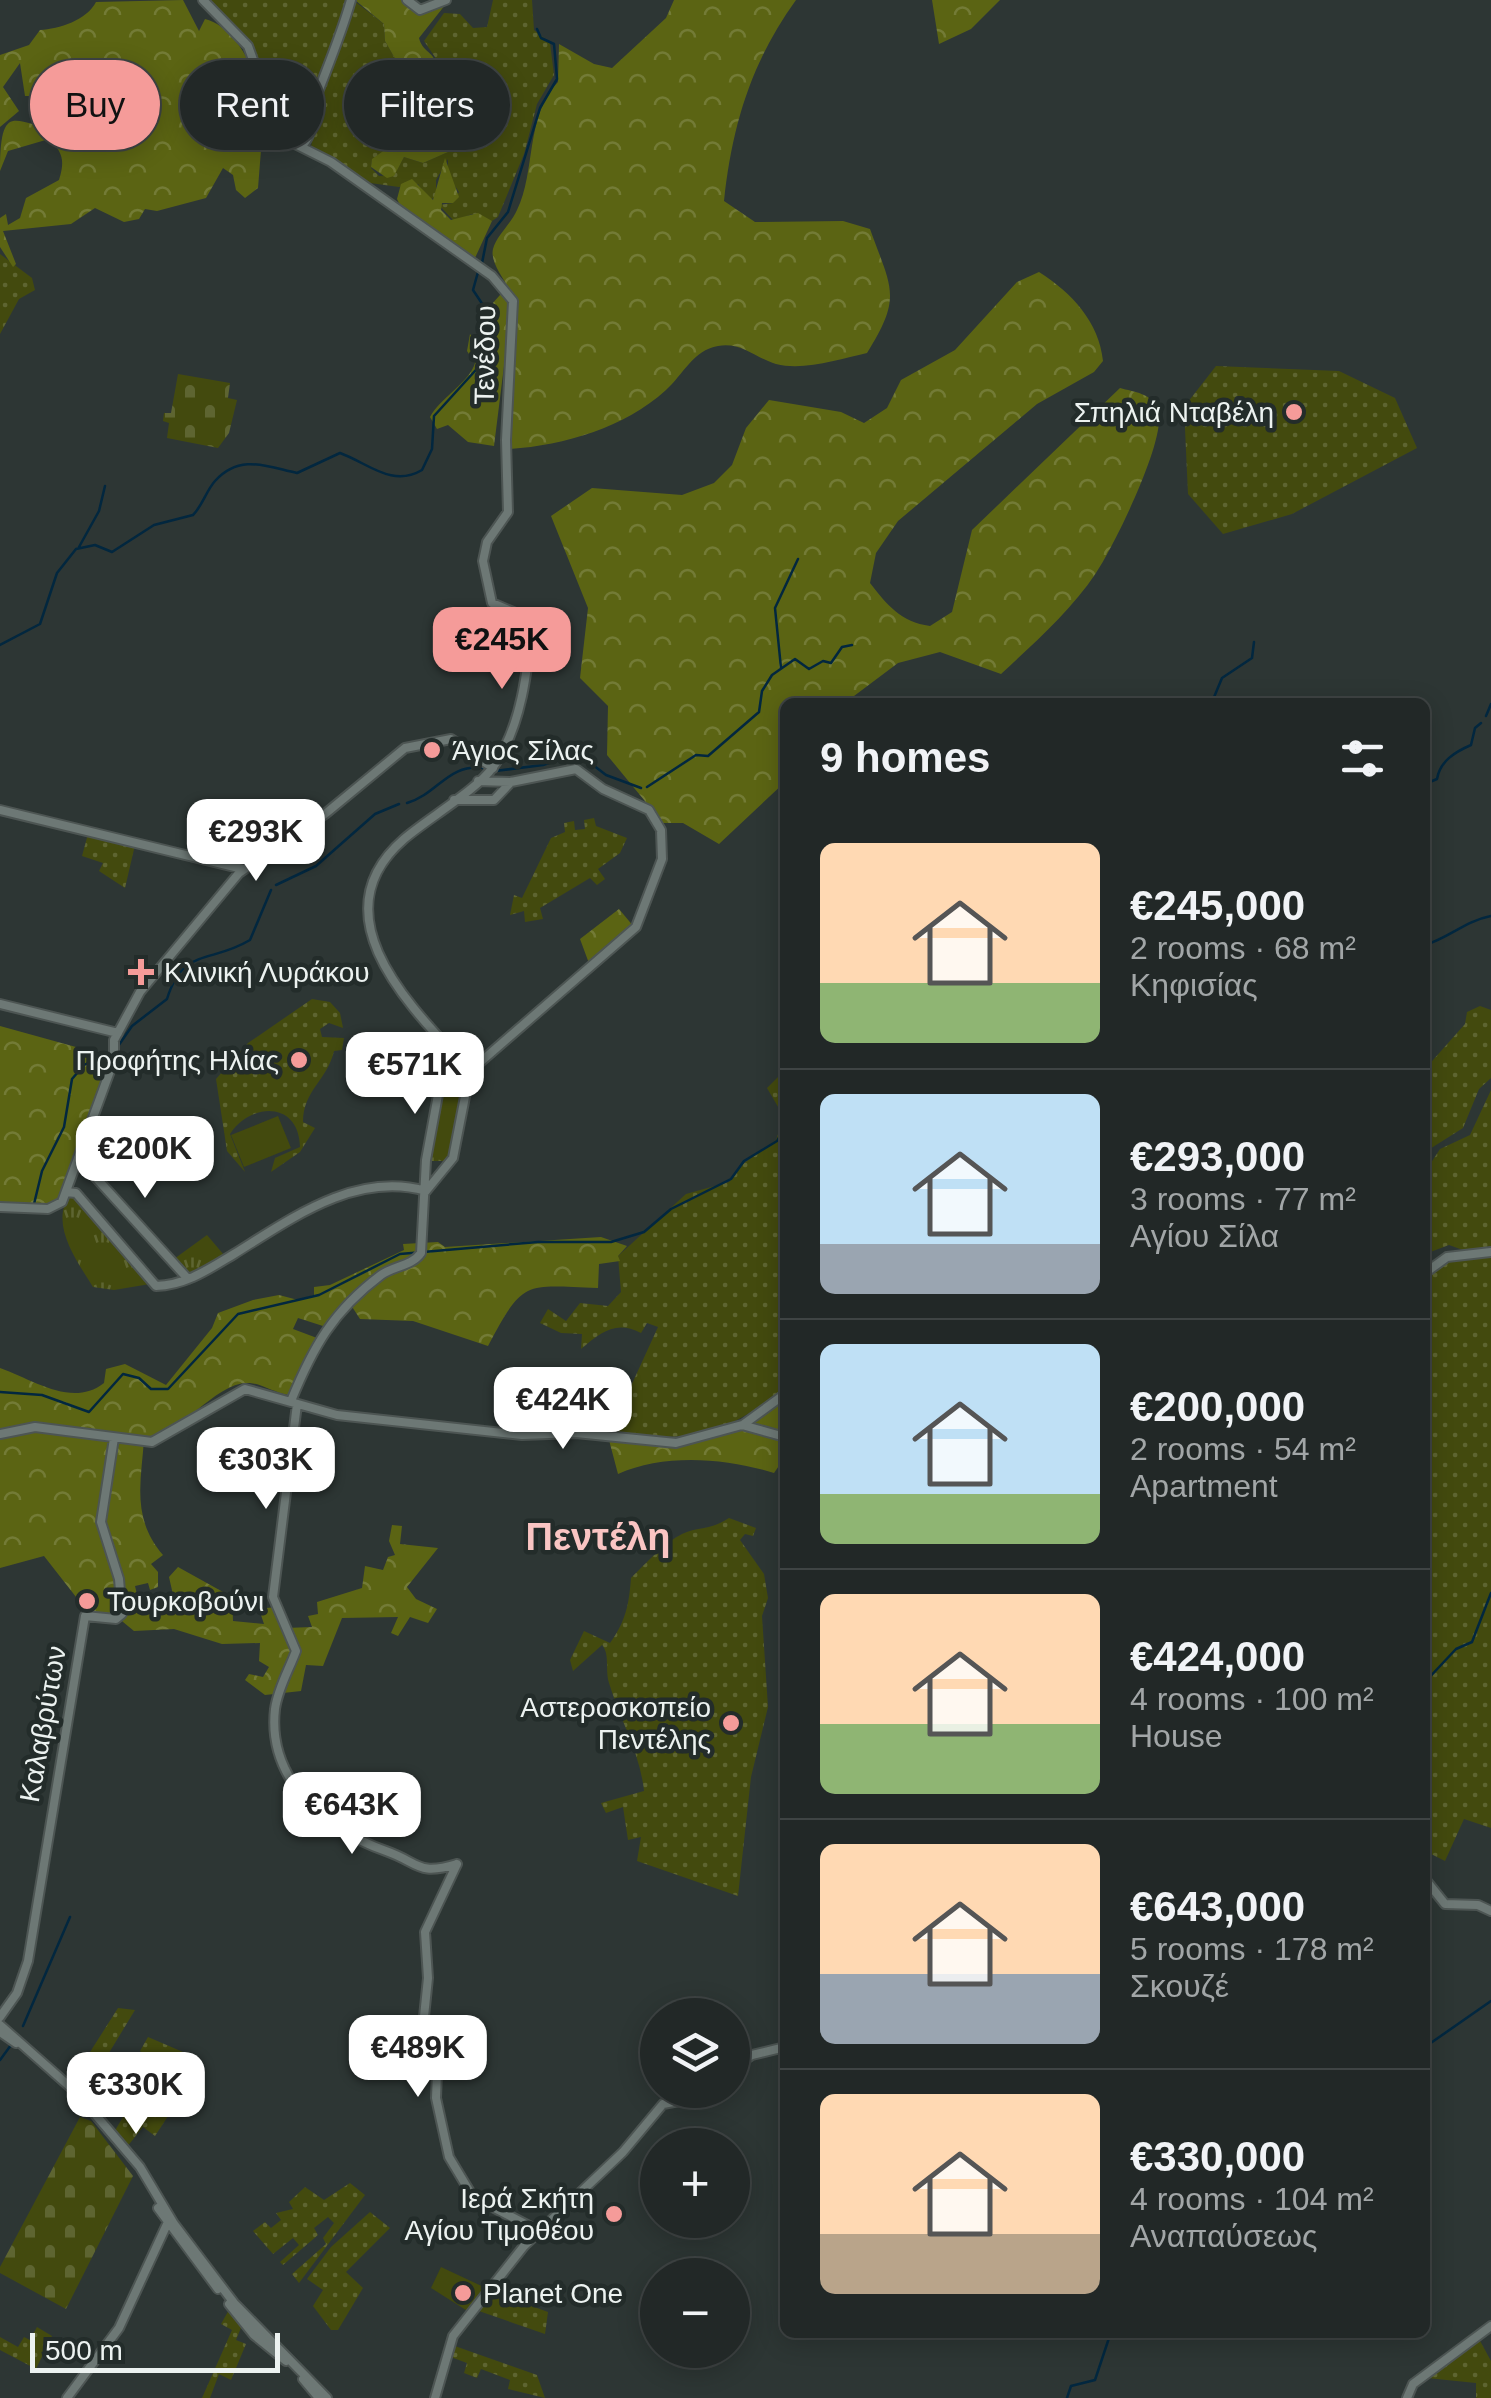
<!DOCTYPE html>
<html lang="en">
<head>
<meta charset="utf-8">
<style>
	:root { --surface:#222827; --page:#2a302f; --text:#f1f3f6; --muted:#a2a6a7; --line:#3f4444; --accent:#f59b99 }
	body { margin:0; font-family:Arial,sans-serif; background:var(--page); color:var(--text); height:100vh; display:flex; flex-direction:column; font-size:38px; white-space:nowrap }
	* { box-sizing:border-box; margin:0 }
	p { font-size:32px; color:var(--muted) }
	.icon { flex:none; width:55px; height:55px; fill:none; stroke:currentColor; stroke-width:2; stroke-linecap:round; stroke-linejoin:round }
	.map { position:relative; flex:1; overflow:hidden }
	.side { position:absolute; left:780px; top:698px; width:650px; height:1640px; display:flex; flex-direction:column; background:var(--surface); border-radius:15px; box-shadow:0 5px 25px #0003,0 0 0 2px var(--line) }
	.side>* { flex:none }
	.hud { position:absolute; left:30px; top:60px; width:600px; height:90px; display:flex; gap:20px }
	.buttons { position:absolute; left:640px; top:1998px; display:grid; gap:20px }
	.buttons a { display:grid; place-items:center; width:110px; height:110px; border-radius:50%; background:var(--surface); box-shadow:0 5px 25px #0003,0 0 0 2px var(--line); font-size:50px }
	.scale { position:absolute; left:30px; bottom:25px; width:250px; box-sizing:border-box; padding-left:10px; border:5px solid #ecf2f0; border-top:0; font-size:28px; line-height:35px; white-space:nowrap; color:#ecf2f0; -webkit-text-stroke:8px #232c2a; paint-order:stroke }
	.price { position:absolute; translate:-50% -85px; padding:0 22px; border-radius:20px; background:#fff; color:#222; font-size:32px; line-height:65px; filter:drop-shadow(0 2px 5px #0008) }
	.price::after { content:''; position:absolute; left:50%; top:60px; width:30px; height:22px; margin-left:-15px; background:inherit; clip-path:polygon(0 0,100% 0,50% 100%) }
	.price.on { background:var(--accent); color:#111 }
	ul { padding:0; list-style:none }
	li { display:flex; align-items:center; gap:30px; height:250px; padding:0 40px }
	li+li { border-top:2px solid var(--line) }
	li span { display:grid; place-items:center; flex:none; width:280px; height:200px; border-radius:15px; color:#555 }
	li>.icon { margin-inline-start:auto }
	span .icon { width:120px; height:120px; fill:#fffc; stroke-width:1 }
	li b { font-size:42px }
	h2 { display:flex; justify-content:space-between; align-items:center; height:120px; padding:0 40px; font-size:42px }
	.tag { padding:0 35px; border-radius:45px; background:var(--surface); box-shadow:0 5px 25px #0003,0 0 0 2px var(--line); font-size:35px; line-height:90px }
	.tag.on { background:var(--accent); color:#111 }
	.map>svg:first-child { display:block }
	.grass { fill:url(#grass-dots) }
	.forest { fill:url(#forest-crowns) }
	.cemetery { fill:url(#cemetery-stones) }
	.park { fill:url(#park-tufts) }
	.pitch { fill:#434a0e }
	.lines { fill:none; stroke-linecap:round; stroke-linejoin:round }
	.stream { stroke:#02273f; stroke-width:2.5 }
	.secondary-casing { stroke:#4d5553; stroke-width:12 }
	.secondary { stroke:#6d7875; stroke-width:8 }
	.poi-dot { fill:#f59b99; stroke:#232c2a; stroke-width:4 }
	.labels { text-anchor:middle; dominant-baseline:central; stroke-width:9; stroke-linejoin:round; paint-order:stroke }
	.street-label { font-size:28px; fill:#ecf2f0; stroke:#232c2a }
	.poi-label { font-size:28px; fill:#ecf2f0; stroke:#232c2a; text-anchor:end }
	.district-label { font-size:38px; font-weight:bold; fill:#fac5c3; stroke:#232c2a }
</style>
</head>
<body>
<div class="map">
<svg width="1491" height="2398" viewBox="0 0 1491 2398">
	<defs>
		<pattern id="grass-dots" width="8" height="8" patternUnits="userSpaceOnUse" patternTransform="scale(2.5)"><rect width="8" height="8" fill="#434a0e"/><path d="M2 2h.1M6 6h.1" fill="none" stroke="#5e6531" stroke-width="1.8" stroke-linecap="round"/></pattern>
		<pattern id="forest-crowns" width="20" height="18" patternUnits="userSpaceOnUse" patternTransform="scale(2.5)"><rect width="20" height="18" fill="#5b6413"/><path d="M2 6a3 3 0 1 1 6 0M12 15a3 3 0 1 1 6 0" fill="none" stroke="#737b36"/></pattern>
		<pattern id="cemetery-stones" width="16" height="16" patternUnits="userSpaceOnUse" patternTransform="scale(2.5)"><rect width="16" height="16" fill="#434a0e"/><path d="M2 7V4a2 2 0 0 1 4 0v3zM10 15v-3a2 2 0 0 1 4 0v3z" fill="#5e6531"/></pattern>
		<pattern id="park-tufts" width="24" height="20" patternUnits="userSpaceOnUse" patternTransform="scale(2.5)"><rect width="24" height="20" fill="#434a0e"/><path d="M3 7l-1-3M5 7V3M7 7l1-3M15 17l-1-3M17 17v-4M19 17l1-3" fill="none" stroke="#5e6531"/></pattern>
	</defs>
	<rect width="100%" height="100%" fill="#2d3634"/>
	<path class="grass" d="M204,0H345L312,122L304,138L291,140L280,134L255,57Z
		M353,0L384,24L385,41L409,83L396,142L372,160L371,168L379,176L394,175L404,157L423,163L448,152L449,142L460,131L441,66L424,41L444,13L460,14L473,28L487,27L493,0H532L534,30L550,43L554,75L537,104L524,154L498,217L492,221L472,214L454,221L439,205L453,203L459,192L448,176V159L436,180V197L429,200L418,184L399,187L363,182L311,147L320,93Z
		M0,254L32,278L35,290L19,299L0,334Z
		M1216,366L1339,371L1395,398L1417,448L1292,514L1223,534L1188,494L1184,407Z
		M594,818L596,826L627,838L620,853L598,869L605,879L597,885L590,878L540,908L543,919L525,922L524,911L510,915L514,895L522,898L551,838L565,832L564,823L574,821L575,830L585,829L584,820Z
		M88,834L135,845L125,888L99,871L103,863L82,856Z
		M312,999L330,1002L340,1013L343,1028L329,1023L320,1029L322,1037L344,1038L342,1050L334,1051C327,1081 303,1090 303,1122L315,1128L300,1152L271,1172L275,1158L300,1147C299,1101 251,1102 230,1134L245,1172L227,1151L216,1079L248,1043Z
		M1480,1006L1491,1010V1078L1479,1089L1463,1128L1425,1152V1069L1465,1024L1467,1012Z
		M780,1075L785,1079V1389C717,1439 692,1441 609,1434L658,1327L647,1323L641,1333C616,1320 601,1332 581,1349L582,1334L561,1333L540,1323L548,1309L566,1321L580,1303L608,1306L621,1292L618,1256L686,1194L729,1182L743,1164L776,1140L784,1117L767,1088Z
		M1491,1090V1249L1463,1250L1449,1245L1425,1254V1172L1440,1149L1470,1135Z
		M1491,1255V1828L1464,1819L1445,1861L1425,1851V1276L1449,1260Z
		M729,1518L756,1528L753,1536L745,1534L740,1540L764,1574L768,1598L762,1616L768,1707L751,1777L738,1896L637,1861L641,1837L628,1840L623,1807L606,1813L601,1803L644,1791C640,1752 620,1720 609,1683C605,1669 610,1654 602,1645L573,1671L570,1660L584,1631L610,1643C626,1621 629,1604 631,1578C645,1564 666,1542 682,1534C699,1526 709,1531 729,1518Z
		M118,2008L135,2010L84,2094L71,2082Z
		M148,2037L190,2055L164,2095L176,2104L155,2136L143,2127L126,2148L113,2134L127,2110L111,2099L126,2074L143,2084L156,2063L140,2051Z
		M350,2183L365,2195L299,2283L292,2274L326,2244L323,2238L334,2223L328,2217L314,2228L318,2235L283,2265L280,2262L299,2245L293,2238L273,2254L253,2231L265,2222L271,2228L281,2220L276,2213L293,2209L289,2202L305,2187L324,2200Z
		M370,2212L390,2228L346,2272L363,2288L338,2330H331L313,2306L323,2290L307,2279L331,2247Z
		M491,2291L548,2312L545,2334L476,2310Z
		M230,2308L243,2323L236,2340L246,2344L231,2380L219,2374L210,2398H202L232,2330L221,2324Z
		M37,2327L52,2336L36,2369L0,2350V2337L18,2347L24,2337L30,2340Z
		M1479,2339L1491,2361V2398H1476V2383L1427,2378Z
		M452,2345L537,2375L545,2398L508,2389L510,2380L481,2369L477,2378L464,2373L467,2363L448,2356Z"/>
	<path class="forest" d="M183,0L199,31L205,19C246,29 269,103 273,142L261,150L258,188L245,198L236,190L233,175L223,168L206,198L157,211L145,209L139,219L124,222L95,208L71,224L3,231L16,264L13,267L0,247V218L6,214L8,225L20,218L26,198L59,180C65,161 63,152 49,139L8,151L0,171C0,89 21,134 66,126L75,116L53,96H25L20,63L3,87L19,111L0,127V55L29,45L40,30C59,29 87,20 96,2Z
		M355,0H403L418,12L449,0L419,38C422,51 432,51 436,63C446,87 443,112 460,131L449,142L448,152L423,163L404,157L394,176L387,178L371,167L372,159L396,142V125L409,83L385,41L384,24Z
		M674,0H796C751,62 732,126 724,201L755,222L843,221L870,229C891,288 903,296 867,353C840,359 804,371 776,364C755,358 742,342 718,346C693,350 683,375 666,390C624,428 565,445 510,449C507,401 520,352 514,304C513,287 489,266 493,249C497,235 511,224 517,210C536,172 525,116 558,82L559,44L594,64L612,68L666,18Z
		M932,0H1000L971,29L939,44Z
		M445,158L459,197L453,203H442L441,210L451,220L478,213L492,221L475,258L405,215L397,199L401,184L412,179L433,200Z
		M1039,272C1072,293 1099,322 1103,361L1094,372L1037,404L898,521L876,553L870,583C887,605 901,622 930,626L952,612L972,530L1120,388C1134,392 1152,393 1158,410C1168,437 1113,548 1096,573C1070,612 1034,643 1001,674L940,652L898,663L846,702H785V782L719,844L683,823H663L607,755L608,706L580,678L588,608L551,516L592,488L682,495L714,483L732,465L746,428L769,400L841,412L864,423L887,408L901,380L955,350L1017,282Z
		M500,295H506L510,318L494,446L468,442L448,425L437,429L430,417C441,397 469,383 475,363L467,351L470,334L480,347L484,313Z
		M619,909L634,927L590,966L580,939Z
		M0,1026L112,1057L62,1198L47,1206L0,1204Z
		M601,1237L627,1246L618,1256L620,1261L599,1264L598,1288C526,1286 524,1277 488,1346L413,1321L360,1319L347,1299L323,1326L298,1318L293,1329L317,1338L288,1395C275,1393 262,1384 250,1383C216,1380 181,1437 144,1438C142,1478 130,1517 163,1555L151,1564L158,1572V1587L150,1590L148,1583L135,1586L140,1607L174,1599L169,1577L178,1567L232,1597L233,1621L264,1624L259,1609L275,1607L286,1628L312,1627L308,1616L318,1614L317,1602L362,1588L365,1566L383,1570L388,1557L395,1555L389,1541L392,1525L402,1526L400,1544L438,1548L407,1587L416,1599L437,1609L428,1623L410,1617L398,1636L391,1633L398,1617L342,1618L323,1666L306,1665L301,1691L265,1695L245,1680L249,1674L263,1677L269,1667L259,1661L260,1643L222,1644L174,1629L134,1631L117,1617L87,1611L44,1556L0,1568V1368C34,1380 72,1408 104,1383L106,1369L125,1364L166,1385L212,1328L218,1313L253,1300L279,1295L298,1300L314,1295V1287L330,1285L404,1250L403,1244L438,1242L445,1247Z
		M785,1397V1457L774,1473C726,1458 664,1453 618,1474L609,1440C689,1454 718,1437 785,1397Z"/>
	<path class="cemetery" d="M178,374L230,383L228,398L237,400L229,433L218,448L167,438L169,423L163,421L164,413H171Z
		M80,2117L91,2121L133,2176L66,2309L0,2273V2267Z"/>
	<path class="park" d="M445,1069L463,1091L451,1161H429Z
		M71,1194L76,1195L150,1284L114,1290L93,1287C77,1261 48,1222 71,1194Z
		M207,1235L224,1255L188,1274L174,1259Z"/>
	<path class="pitch" d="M278,1116L291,1148L244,1167L231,1135Z
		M441,2267L488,2289L469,2312L431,2288Z"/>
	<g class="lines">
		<path class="stream" d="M482,263L487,238L508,212L540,108L557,79L554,44L541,38L537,29
			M79,547L99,511L105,486
			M0,645L40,624L57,573L76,549L95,545L112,552L154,525L193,515C203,505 206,491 215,481C240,453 268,467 297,473L340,453C368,463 392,488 422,470L432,449L434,416L484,361L489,314L473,290L478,272
			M781,668L775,608L798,559
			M1212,702L1222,678L1252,658L1254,642
			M1486,716L1491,704
			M584,758L606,775L641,788
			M495,771L543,765L576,754
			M1425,784L1437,779C1440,761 1455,752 1471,745L1475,728L1481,723
			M647,787L696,755L708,756L759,712L762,691L772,675L795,659L809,669L823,661L831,663L842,647L852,645
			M407,803C438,794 448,763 484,768
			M276,885L316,866L375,814L399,804
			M1425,945C1449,938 1465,921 1491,916
			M34,1204L42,1171L64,1127L72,1079L84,1065L116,1049L132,1026L167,999C183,947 210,964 250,940L271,890
			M0,1392L42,1395L89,1412L123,1374L139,1378L151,1389H168L238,1314L319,1295L400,1254L538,1242H611L644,1232L671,1209L731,1179L744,1161L777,1141L785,1127
			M1425,1682L1456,1649L1472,1642L1491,1593
			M23,2026L70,1917
			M1425,2047L1491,2001
			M0,2060L11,2045
			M1067,2398L1071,2386L1095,2380L1111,2332"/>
		<defs>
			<path id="secondary" d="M203,0L248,46L281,137L331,162L492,276L513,301L506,440L508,512L487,542L483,561L492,603L532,620C528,668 522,727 493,767C477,790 427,819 404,839C314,917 415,1011 470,1071
				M407,0L420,10L446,0
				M303,145C317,127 311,111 318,92C330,61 342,32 351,0
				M454,800H494L511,782
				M0,810L243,869
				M0,1004L118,1033
				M470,1071L636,927L662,859L661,830L649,810L603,789L576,769L511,782L478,781
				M78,1158L188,1279
				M426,1191L453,1158L470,1071
				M66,1192L76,1193L156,1286C186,1285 209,1269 234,1254C292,1218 356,1171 426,1191
				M0,1207L48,1209L62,1202L114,1060V1040L140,992L239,873L325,814L405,748L451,739L493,768
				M1425,1273L1447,1257L1491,1252
				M291,1401C313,1347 333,1311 381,1275C393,1266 412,1266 421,1253L426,1160L447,1046
				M297,1404L273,1597L296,1651C289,1670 278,1688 275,1709C267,1780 326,1830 386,1851C420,1863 417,1876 457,1864
				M744,1424L785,1394
				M0,1434L35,1427L152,1442L245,1389L337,1415L522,1435L576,1433L676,1443L742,1425L785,1437
				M457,1864L425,1932L428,1978L422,2036L437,2072L436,2098L449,2157L473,2197L539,2231
				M1425,1879L1445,1904L1478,1905L1491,1911
				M0,2017L17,1993L28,1961L85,1616L116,1619L122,1614L119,1579L101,1522L114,1438
				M0,2025L77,2093L140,2167L174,2224L234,2303L327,2398
				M0,2032L16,2043
				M732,2068L752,2055L785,2047
				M158,2208L218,2289
				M229,2304L254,2335L286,2361
				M303,2379L319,2398
				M67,2398L119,2328L168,2222
				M435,2398L453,2336L524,2246L623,2152L663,2104L695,2098L708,2090
				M1407,2398L1413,2384L1491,2326"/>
		</defs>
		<use href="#secondary" class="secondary-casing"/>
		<use href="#secondary" class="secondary"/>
	</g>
	<g class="poi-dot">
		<circle cx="1294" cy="412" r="10"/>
		<circle cx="432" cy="750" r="10"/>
		<path d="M136 957h10v10h10v10h-10v10h-10v-10h-10v-10h10z"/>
		<circle cx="299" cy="1060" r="10"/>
		<circle cx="87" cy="1601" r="10"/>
		<circle cx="731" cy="1723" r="10"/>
		<circle cx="614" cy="2214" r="10"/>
		<circle cx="463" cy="2293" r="10"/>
	</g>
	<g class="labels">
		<g class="street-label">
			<text transform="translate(485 355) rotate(-89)">Τενέδου</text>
			<text transform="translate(43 1724) rotate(-80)">Καλαβρύτων</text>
		</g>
		<g class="poi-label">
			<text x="1274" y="412">Σπηλιά Νταβέλη</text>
			<text x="452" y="750" text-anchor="start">Άγιος Σίλας</text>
			<text x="164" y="972" text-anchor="start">Κλινική Λυράκου</text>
			<text x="279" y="1060">Προφήτης Ηλίας</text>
			<text x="107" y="1601" text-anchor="start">Τουρκοβούνι</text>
			<text x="711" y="1707">Αστεροσκοπείο<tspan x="711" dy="32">Πεντέλης</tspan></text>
			<text x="594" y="2198">Ιερά Σκήτη<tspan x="594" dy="32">Αγίου Τιμοθέου</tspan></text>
			<text x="483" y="2293" text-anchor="start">Planet One</text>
		</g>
		<g class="district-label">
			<text x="598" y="1537">Πεντέλη</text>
		</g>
	</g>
</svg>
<div class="buttons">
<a><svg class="icon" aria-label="layers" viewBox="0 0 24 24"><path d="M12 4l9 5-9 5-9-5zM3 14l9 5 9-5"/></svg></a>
<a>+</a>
<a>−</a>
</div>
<div class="scale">500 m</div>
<b class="price on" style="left:502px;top:692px">€245K</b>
<b class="price" style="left:256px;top:884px">€293K</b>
<b class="price" style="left:415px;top:1117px">€571K</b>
<b class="price" style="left:145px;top:1201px">€200K</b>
<b class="price" style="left:563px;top:1452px">€424K</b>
<b class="price" style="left:266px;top:1512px">€303K</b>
<b class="price" style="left:352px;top:1857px">€643K</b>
<b class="price" style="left:418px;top:2100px">€489K</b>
<b class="price" style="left:136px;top:2137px">€330K</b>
<div class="hud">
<a class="tag on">Buy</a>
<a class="tag">Rent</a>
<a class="tag">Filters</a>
</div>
<section class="side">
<h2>9 homes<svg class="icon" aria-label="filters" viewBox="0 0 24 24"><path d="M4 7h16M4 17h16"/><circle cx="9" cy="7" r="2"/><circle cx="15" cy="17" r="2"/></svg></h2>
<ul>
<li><span style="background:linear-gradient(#ffd9b3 70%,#8fb573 0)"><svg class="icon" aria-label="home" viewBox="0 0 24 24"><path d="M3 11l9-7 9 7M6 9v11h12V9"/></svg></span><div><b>€245,000</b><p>2 rooms · 68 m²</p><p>Κηφισίας</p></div></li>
<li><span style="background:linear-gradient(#bfe0f5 75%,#9aa5b1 0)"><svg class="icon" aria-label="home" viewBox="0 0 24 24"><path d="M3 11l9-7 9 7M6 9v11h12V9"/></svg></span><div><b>€293,000</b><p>3 rooms · 77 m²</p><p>Αγίου Σίλα</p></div></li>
<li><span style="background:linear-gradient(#bfe0f5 75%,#8fb573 0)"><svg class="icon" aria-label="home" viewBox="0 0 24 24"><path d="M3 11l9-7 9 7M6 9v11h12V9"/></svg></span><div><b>€200,000</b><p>2 rooms · 54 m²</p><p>Apartment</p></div></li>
<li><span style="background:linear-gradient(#ffd9b3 65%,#8fb573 0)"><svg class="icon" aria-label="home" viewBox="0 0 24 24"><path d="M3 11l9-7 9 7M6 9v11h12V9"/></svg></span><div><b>€424,000</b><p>4 rooms · 100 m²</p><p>House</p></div></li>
<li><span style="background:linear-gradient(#ffd9b3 65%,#9aa5b1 0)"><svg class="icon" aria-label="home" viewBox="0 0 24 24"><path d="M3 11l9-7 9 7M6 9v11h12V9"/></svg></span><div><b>€643,000</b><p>5 rooms · 178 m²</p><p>Σκουζέ</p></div></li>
<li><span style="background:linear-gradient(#ffd9b3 70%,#b9a48a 0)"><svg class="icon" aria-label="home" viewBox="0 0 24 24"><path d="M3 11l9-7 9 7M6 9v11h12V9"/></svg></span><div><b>€330,000</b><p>4 rooms · 104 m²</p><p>Αναπαύσεως</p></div></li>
</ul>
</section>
</div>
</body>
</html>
